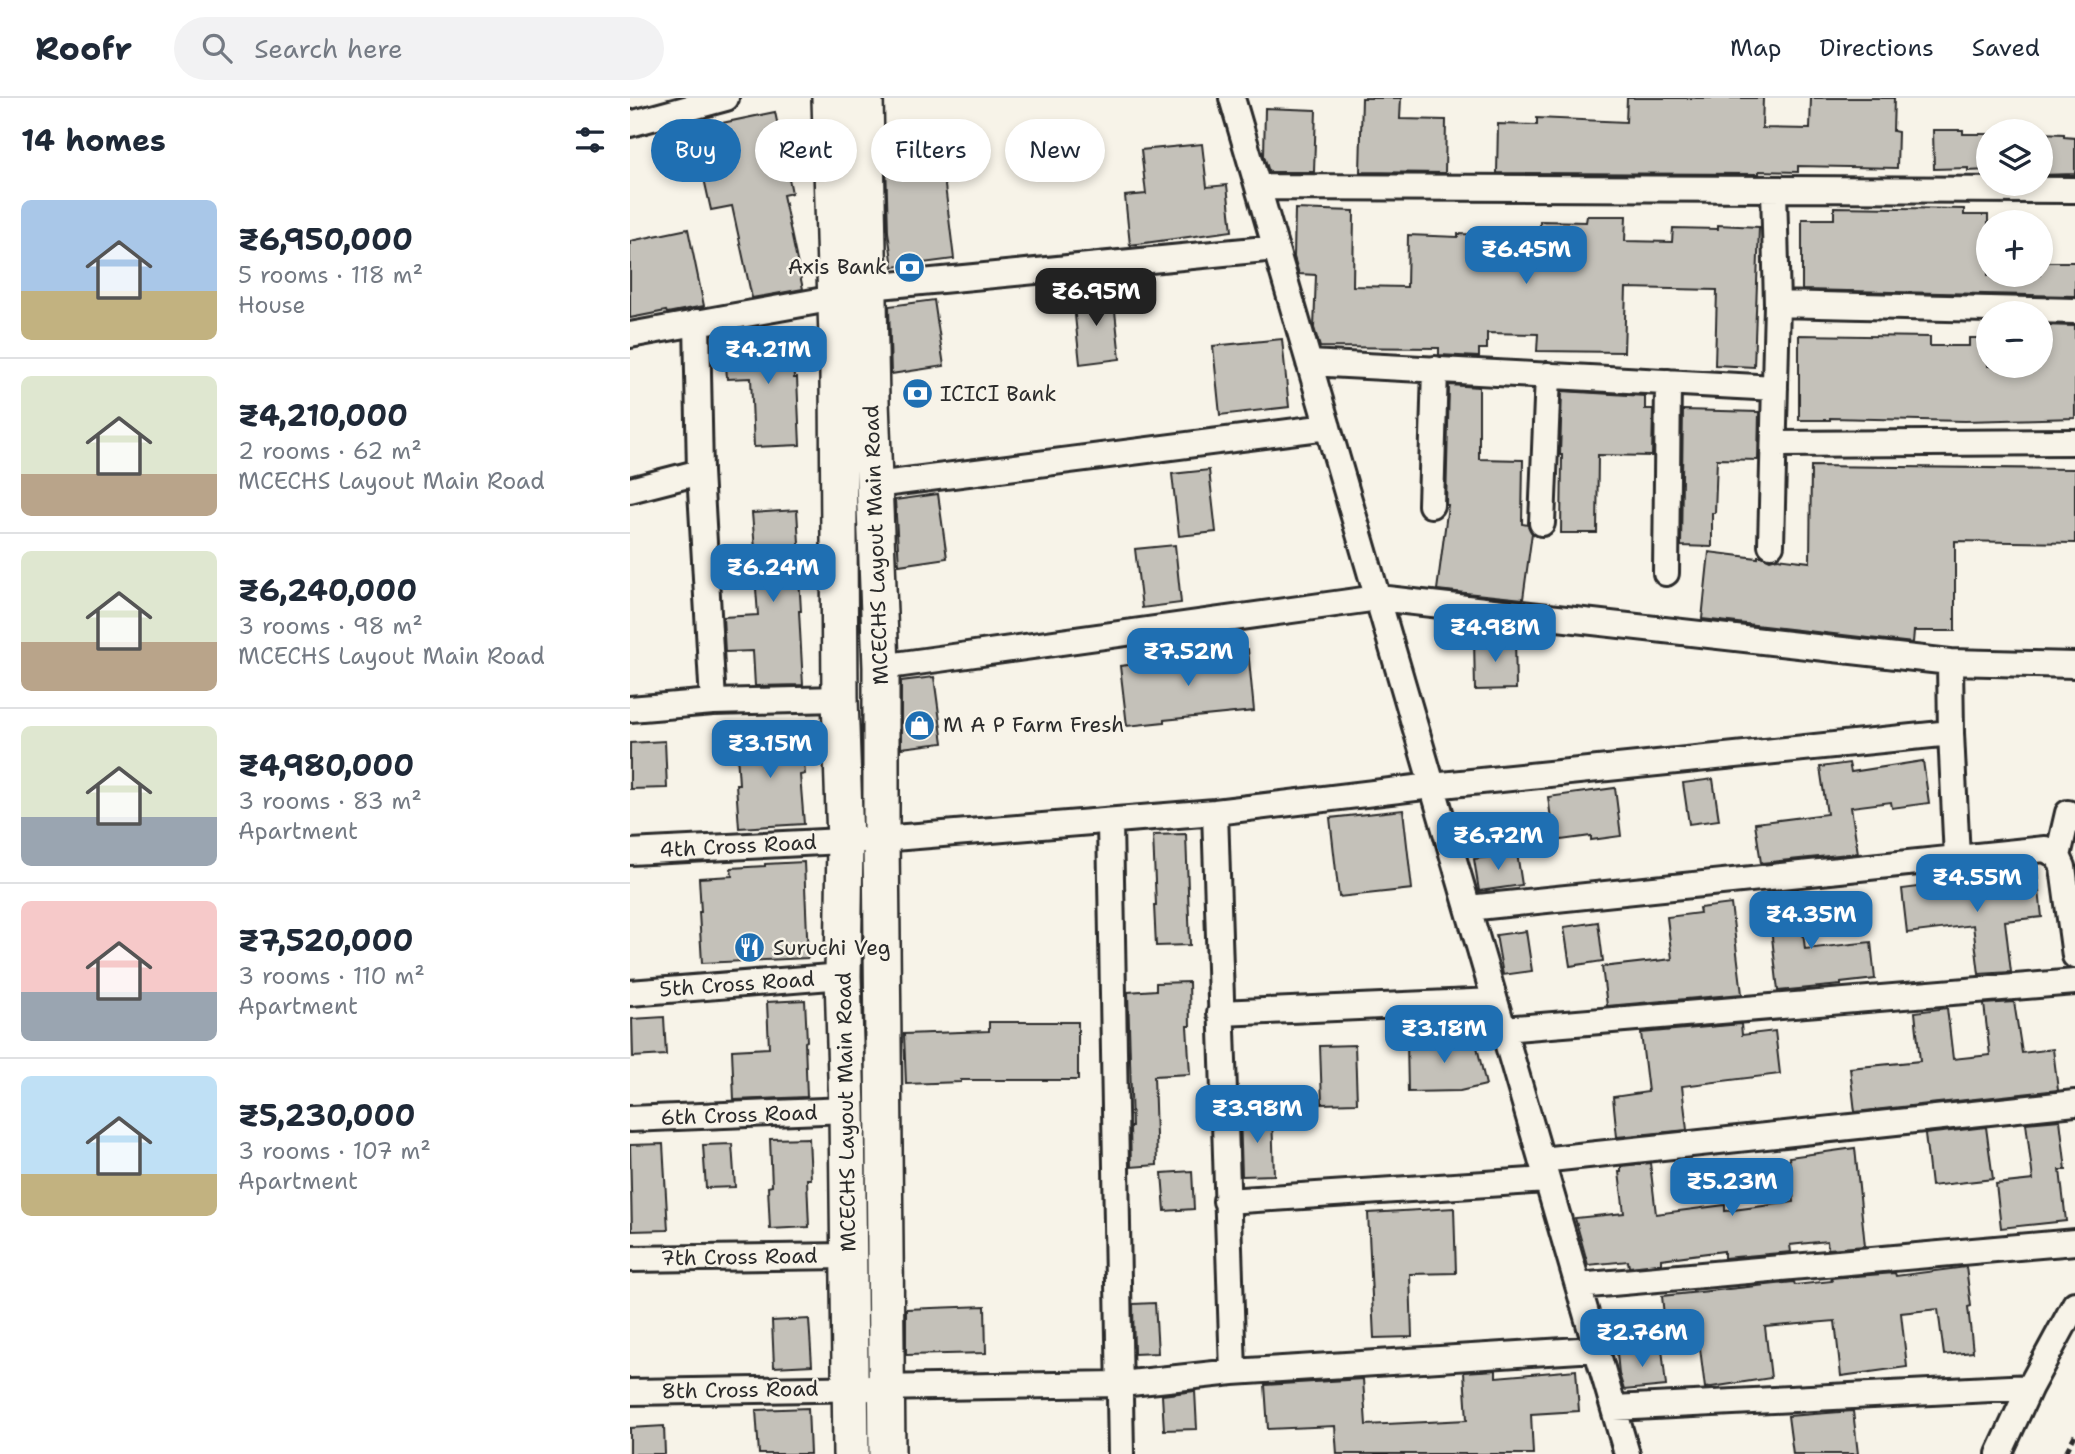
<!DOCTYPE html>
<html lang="en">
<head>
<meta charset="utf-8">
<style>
	:root { --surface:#fff; --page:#f2f2f3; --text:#1f2937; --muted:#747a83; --line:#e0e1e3; --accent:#1f6fb2 }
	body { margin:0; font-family:"Shantell Sans",sans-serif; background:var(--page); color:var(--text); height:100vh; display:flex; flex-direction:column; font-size:26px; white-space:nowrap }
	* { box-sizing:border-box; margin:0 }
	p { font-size:23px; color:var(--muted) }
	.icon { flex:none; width:38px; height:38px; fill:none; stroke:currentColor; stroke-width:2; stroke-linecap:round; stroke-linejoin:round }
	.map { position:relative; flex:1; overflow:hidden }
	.sheet { display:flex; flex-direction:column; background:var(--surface); width:630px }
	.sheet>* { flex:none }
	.top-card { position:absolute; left:21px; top:21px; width:665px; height:63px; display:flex; gap:14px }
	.buttons { position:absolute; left:1346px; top:21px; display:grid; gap:14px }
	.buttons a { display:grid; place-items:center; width:77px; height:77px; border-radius:50%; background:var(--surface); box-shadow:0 4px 10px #0003; font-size:35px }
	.price { position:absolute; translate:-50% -60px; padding:0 16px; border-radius:14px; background:var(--accent); color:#fff; font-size:23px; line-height:46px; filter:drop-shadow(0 2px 4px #0008) }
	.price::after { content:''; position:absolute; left:50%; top:42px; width:21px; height:16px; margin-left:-10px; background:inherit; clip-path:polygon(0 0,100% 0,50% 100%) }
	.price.active { background:#222; color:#fff }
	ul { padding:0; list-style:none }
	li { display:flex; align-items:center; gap:21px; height:175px; padding:0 21px }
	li+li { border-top:2px solid var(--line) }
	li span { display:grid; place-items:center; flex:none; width:196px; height:140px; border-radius:10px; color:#555 }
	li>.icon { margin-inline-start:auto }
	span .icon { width:84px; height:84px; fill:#fffc; stroke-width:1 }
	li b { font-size:30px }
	h2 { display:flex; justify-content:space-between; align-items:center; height:84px; padding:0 21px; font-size:30px }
	.pill { padding:0 24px; border-radius:32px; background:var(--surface); box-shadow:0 4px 10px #0003; font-size:24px; line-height:63px }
	.pill.active { background:var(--accent); color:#fff }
	header { display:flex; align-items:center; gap:42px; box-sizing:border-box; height:98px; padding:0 35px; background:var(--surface); border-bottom:2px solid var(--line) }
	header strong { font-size:33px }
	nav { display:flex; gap:38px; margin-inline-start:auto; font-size:24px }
	.search { width:490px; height:63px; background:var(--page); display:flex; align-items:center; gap:18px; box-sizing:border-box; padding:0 24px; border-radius:38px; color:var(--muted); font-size:26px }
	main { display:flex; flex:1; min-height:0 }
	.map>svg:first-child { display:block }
	.building { fill:#c4c1b9; stroke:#2b2b2b; stroke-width:2 }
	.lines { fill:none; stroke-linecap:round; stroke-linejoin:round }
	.street-casing { stroke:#2b2b2b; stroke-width:30 }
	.secondary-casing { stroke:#2b2b2b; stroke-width:40 }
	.street { stroke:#f7f3e8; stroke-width:24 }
	.secondary { stroke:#f7f3e8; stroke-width:35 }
	.rail { stroke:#2b2b2b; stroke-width:5; stroke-dasharray:10 5; stroke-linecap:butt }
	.labels { text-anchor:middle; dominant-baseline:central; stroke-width:5; stroke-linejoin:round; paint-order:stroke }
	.poi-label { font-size:21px; fill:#2b2b2b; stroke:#f7f3e8; text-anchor:start }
	.street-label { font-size:21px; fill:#2b2b2b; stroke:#f7f3e8 }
</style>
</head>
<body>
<header>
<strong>Roofr</strong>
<div class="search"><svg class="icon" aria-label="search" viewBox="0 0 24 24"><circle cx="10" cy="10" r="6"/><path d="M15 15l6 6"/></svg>Search here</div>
<nav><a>Map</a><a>Directions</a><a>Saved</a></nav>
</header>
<main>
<section class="sheet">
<h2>14 homes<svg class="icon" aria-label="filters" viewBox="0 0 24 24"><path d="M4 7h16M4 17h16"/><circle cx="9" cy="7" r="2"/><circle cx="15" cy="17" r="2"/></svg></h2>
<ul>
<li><span style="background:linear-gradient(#a9c7e8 65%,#c2b280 0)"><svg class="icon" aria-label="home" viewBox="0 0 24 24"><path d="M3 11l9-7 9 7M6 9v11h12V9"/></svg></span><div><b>₹6,950,000</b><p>5 rooms · 118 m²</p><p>House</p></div></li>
<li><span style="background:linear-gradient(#dfe7d0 70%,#b9a48a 0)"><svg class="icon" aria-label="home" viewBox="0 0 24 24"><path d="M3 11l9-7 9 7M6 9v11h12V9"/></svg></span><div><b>₹4,210,000</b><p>2 rooms · 62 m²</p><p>MCECHS Layout Main Road</p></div></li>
<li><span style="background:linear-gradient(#dfe7d0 65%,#b9a48a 0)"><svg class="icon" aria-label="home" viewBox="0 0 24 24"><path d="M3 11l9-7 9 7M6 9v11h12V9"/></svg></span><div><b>₹6,240,000</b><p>3 rooms · 98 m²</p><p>MCECHS Layout Main Road</p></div></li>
<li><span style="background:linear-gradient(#dfe7d0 65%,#9aa5b1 0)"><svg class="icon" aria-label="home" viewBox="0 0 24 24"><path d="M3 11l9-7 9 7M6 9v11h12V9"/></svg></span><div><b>₹4,980,000</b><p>3 rooms · 83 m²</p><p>Apartment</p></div></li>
<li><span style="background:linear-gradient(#f6c9c9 65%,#9aa5b1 0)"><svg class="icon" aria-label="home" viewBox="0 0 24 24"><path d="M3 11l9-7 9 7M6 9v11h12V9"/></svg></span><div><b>₹7,520,000</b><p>3 rooms · 110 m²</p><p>Apartment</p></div></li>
<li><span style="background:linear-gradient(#bfe0f5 70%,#c2b280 0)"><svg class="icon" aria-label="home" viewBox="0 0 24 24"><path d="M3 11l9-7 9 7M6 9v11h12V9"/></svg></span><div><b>₹5,230,000</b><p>3 rooms · 107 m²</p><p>Apartment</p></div></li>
</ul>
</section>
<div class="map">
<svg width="1445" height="1356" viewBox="0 0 1445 1356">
	<rect width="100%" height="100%" fill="#f7f3e8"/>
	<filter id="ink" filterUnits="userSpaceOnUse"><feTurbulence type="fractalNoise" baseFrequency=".0143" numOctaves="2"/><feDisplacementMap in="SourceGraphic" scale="14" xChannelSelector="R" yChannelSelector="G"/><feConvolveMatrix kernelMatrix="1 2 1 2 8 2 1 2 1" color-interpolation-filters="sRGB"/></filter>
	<g filter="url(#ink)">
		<path class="building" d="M732,0H771L770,21L816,22L815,75L730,74Z
			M997,0H1133L1132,30L1180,31L1181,0H1264L1263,33L1268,34L1267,70L1168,68V74L1129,73V76L867,75L868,26L907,27V20L996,24Z
			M635,10L686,12L684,74H639L634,58Z
			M145,14L162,95L153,97L173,191L122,200L102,108L81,112L63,31Z
			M1303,32H1333V36H1358V72L1338,73V70L1304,71Z
			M1410,35L1434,36V39L1445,40V76L1410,77Z
			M572,46L577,89L597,87L602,133L500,147L495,98L516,96L511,52Z
			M311,55L324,161L263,169L258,134L256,63Z
			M1204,109L1334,111V117H1358V177H1410V164H1445V198L1172,192V121H1204Z
			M665,111L724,113L723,188L777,189L778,137L828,139V136L860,137L859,146L910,148V123L956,124L957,118H996L995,143L1042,144L1043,130L1088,131V127L1129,129L1124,269L1085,267L1087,192L996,190L994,254L907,253L908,236L857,235V251H849V259L809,257V250L690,249L684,230L686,177L669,176L664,159Z
			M58,131L74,208L37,215L36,213L0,220V143Z
			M483,194L490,261L450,266L443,198Z
			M304,202L314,268L261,276L259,208Z
			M1410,227L1445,228V320L1335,323L1200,320V322H1169V237L1300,239V248H1339V240H1358V268H1410Z
			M118,236V240L162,238L164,280H167L170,347L124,349L121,280L97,281L94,237Z
			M652,241L659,309L590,317L583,248Z
			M819,287L849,289V361L893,362L892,426L898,427L902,435L893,501L807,492L818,407H816Z
			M932,293L1015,298V311H1023L1022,358L968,357L967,435H931L932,357H930Z
			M1053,312L1129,314L1128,362L1087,361L1085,415H1082V449L1051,448Z
			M1181,368L1445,371V445L1325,443V533H1284L1283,545L1072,521L1079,454L1128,460V458H1132L1140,462L1147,460L1180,464Z
			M579,372L586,434L549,438L542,376Z
			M308,396L317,460L269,467L265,402Z
			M167,412L171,478H169L171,513H169L173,587L125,588L123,553L95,554L93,519L128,517L123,451H125L122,415Z
			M545,447L551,505L512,510L505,451Z
			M885,539L886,591L845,592L844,540Z
			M618,551L624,613L534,622V624L497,628L490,568L578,558L577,555Z
			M304,579L313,645L271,650V583Z
			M171,632L175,676L170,677L174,726L109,730L106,686H109L106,641L137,638V635Z
			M35,643L37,690L0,691V645Z
			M1293,663L1299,705L1262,710L1261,704L1221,709L1228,755L1131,765L1125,725L1197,716L1190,669L1219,665L1221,674Z
			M1083,681L1089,722L1059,726L1053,685Z
			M985,690L991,738L961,742V738L924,743L918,699Z
			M773,712L782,791L709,799L700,720Z
			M556,736L560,847L526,848L524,807H526L523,737Z
			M887,755L892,787L849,793L844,761Z
			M174,764L178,860L72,865L69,814H71L69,780L102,778L101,770L135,768V766Z
			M1407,774L1412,819L1375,823L1381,874L1349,876L1343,827L1277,835L1272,791L1304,787L1305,793L1373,785L1372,778Z
			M1168,791L1175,851L1241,844L1245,881L1211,885V887L1148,893L1137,794Z
			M1101,806L1112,896L977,908L972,869L1042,861L1037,819L1070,815L1069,810Z
			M968,824L973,863L940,868L934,829Z
			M896,833L902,873L873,877L866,837Z
			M559,884L560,928H557L560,976L524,978L527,1067L501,1069L500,1029H502L498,894L526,892V885Z
			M175,902L177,943L175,944L177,999L104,1002L102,952L139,950L137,904Z
			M1384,904L1392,955L1423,951L1428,992L1225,1014L1220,970L1290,963L1285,914L1317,910L1323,961L1360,957L1354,906Z
			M34,919L36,957L3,959L2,921Z
			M359,924H448V982H331V984L276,986L274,936L359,933Z
			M1111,926L1112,937L1145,933L1150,976L1052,988L1057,1032L987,1039L983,999L1018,994L1011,935Z
			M844,936L856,987L830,993L778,994L777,943L819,942Z
			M725,947L727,1005L692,1006L690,948Z
			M642,1016L644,1077L612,1078L610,1017Z
			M1430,1022L1436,1072H1430L1436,1123L1371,1130L1366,1086L1403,1082L1396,1025Z
			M1356,1029L1363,1081L1301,1088L1295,1036Z
			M179,1040L181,1081H177L179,1129L140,1131L138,1089L142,1088L140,1041Z
			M33,1046L38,1132L2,1133L0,1047Z
			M102,1046L105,1089L76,1090L73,1047Z
			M1225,1050L1235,1148L1198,1151L1197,1143L1160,1147L1161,1154L1094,1160V1153L1031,1161V1166H1027L999,1169L998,1163L958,1167L945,1120L994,1115L989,1074H991V1068L1020,1065L1026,1116L1095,1107V1113L1164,1104L1159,1059Z
			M562,1073L564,1111L535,1113L532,1075Z
			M824,1110L826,1175L780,1176L782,1239L744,1240L738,1115Z
			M1336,1169L1341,1208L1338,1209L1343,1254L1314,1257L1308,1211L1271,1215L1277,1269L1211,1278L1205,1223L1135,1229L1141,1280L1075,1290L1068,1234L1036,1237L1032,1198L1164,1184L1165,1187L1202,1183L1201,1180L1265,1175L1266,1178Z
			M525,1205L528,1255L504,1256L503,1206Z
			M355,1208L356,1255L276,1257V1211Z
			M179,1221L182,1267L144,1269L142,1223Z
			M1032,1250L1036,1288L994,1292L989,1276L987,1255Z
			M866,1272V1279L946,1272L949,1313L901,1316L903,1356H707L705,1328L638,1331L635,1287L733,1281L736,1327L837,1322L834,1274Z
			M565,1293L567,1331L534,1332L532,1297Z
			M178,1310L180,1356H129L126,1312Z
			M1223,1313L1228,1356H1163L1158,1318Z
			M34,1328L35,1356H0V1330Z"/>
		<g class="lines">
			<defs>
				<path id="street" d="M602,0L997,1356
					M0,26L96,0
					M628,89L1445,92
					M239,189L646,150
					M1147,206L1445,213
					M67,224L70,374L83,604
					M0,237L205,200
					M679,265L1145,290
					M1144,346L1445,344
					M245,387L698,329
					M0,392L70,374
					M801,407L805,271
					M912,425L918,277
					M1141,447L1147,206L1144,92
					M1036,475L1038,284
					M1320,564L1321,635L1327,760
					M251,569L748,500L1320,564L1445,567
					M0,611L83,604L210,601
					M585,714L603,1274
					M480,724L491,1356
					M0,754L251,741L585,714L802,688L1321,635
					M1428,758L1438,715
					M838,810L1415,751L1428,758L1433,769L1445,858
					M0,895L213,878
					M590,915L865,903
					M873,931L1445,884
					M0,1021L217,1012
					M911,1062L1445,1005
					M596,1103L917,1082
					M0,1161L218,1158
					M948,1188L1445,1144
					M0,1294L491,1286L603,1274L966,1251
					M984,1310L1400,1289
					M1369,1356L1400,1289L1445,1206"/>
				<path id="secondary" d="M200,0L208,276L210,601L215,743L213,878L217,1012L221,1356
					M235,0L241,303L251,569V741L257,1356"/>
			</defs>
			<use href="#street" class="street-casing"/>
			<use href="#secondary" class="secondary-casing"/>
			<use href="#street" class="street"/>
			<use href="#secondary" class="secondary"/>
			<path class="rail" d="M1435,1356L1445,1337"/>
		</g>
	</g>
	<defs>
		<symbol id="bank-disc" viewBox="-11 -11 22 22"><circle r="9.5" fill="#1f6fb2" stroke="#f7f3e8"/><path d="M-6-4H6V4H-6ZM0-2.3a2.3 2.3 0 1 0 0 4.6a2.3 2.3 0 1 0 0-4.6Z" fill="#fff"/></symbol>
		<symbol id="shop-disc" viewBox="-11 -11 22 22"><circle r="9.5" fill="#1f6fb2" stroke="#f7f3e8"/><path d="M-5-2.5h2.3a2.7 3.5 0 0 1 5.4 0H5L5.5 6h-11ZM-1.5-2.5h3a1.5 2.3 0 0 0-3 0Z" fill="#fff"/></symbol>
		<symbol id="restaurant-disc" viewBox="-11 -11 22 22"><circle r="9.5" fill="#1f6fb2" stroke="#f7f3e8"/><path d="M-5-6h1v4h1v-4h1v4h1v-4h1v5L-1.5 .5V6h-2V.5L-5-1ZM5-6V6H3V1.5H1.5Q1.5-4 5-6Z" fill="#fff"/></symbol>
	</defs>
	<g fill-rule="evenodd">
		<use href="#bank-disc" x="262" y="152" width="35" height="35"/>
		<use href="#bank-disc" x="270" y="278" width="35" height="35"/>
		<use href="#shop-disc" x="272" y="610" width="35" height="35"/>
		<use href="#restaurant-disc" x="102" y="832" width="35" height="35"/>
	</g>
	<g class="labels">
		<g class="poi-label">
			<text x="257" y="169" text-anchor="end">Axis Bank</text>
			<text x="310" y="296">ICICI Bank</text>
			<text x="313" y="627">M A P Farm Fresh</text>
			<text x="143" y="850">Suruchi Veg</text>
		</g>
		<g class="street-label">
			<text transform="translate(246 447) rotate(-92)">MCECHS Layout Main Road</text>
			<text transform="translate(108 748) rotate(-3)">4th Cross Road</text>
			<text transform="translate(107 886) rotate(-4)">5th Cross Road</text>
			<text transform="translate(216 1014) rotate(-91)">MCECHS Layout Main Road</text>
			<text transform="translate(109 1017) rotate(-2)">6th Cross Road</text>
			<text transform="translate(109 1159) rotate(-1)">7th Cross Road</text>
			<text transform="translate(110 1292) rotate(-1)">8th Cross Road</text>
		</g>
	</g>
</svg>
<div class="buttons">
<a><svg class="icon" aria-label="layers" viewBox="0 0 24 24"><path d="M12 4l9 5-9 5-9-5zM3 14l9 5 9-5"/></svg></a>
<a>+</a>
<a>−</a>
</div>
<b class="price" style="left:896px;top:188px">₹6.45M</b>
<b class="price active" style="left:466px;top:230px">₹6.95M</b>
<b class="price" style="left:138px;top:288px">₹4.21M</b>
<b class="price" style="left:143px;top:506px">₹6.24M</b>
<b class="price" style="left:865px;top:566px">₹4.98M</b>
<b class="price" style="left:558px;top:590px">₹7.52M</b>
<b class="price" style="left:140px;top:682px">₹3.15M</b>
<b class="price" style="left:868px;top:774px">₹6.72M</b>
<b class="price" style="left:1347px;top:816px">₹4.55M</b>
<b class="price" style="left:1181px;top:853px">₹4.35M</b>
<b class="price" style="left:814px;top:967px">₹3.18M</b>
<b class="price" style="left:627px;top:1047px">₹3.98M</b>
<b class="price" style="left:1102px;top:1120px">₹5.23M</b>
<b class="price" style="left:1012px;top:1271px">₹2.76M</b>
<div class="top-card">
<a class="pill active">Buy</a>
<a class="pill">Rent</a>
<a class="pill">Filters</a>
<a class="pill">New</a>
</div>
</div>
</main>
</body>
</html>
